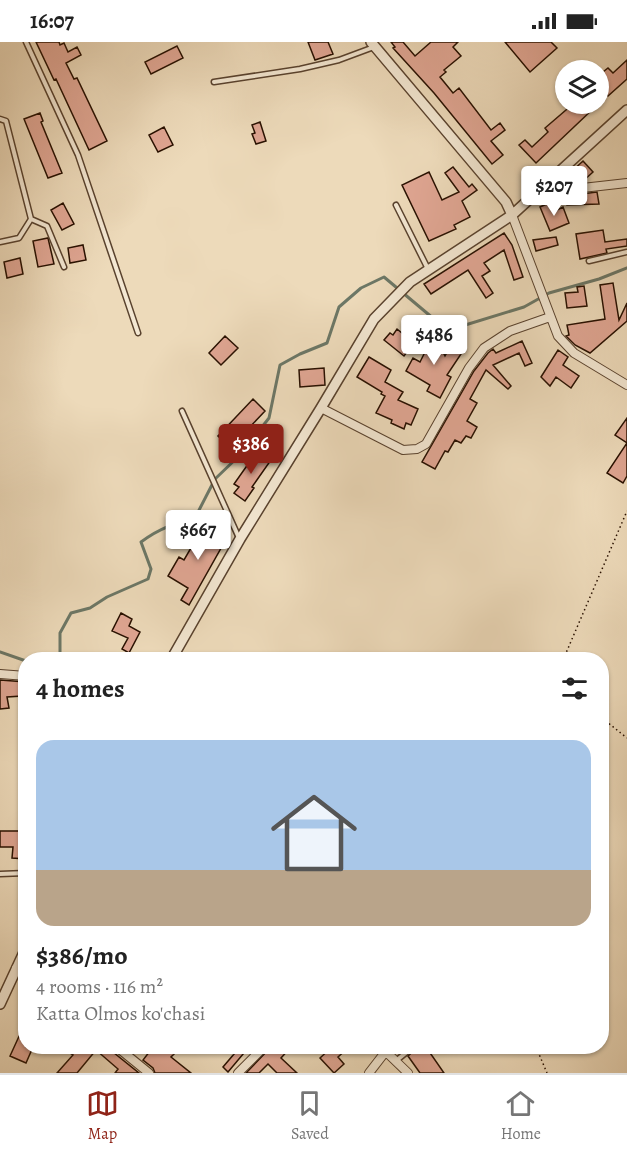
<!DOCTYPE html>
<html lang="en">
<head>
<meta charset="utf-8">
<style>
	:root { --surface:#fff; --page:#f6f6f6; --text:#222; --muted:#767676; --line:#e0e0e0; --accent:#8f2418 }
	body { margin:0; font-family:Alegreya,serif; background:var(--page); color:var(--text); height:100vh; display:flex; flex-direction:column; font-size:22px; white-space:nowrap }
	* { box-sizing:border-box; margin:0 }
	p { font-size:20px; color:var(--muted) }
	.icon { flex:none; width:33px; height:33px; fill:none; stroke:currentColor; stroke-width:2; stroke-linecap:round; stroke-linejoin:round }
	.map { position:relative; flex:1; overflow:hidden }
	.details { position:absolute; left:18px; top:610px; width:591px; height:402px; display:flex; flex-direction:column; background:var(--surface); border-radius:24px; box-shadow:0 2px 4px #0004 }
	.details>* { flex:none }
	.tools { position:absolute; left:555px; top:18px; display:grid; gap:12px }
	.tools a { display:grid; place-items:center; width:54px; height:54px; border-radius:50%; background:var(--surface); box-shadow:0 2px 4px #0004; font-size:30px }
	.price { position:absolute; translate:-50% -51px; padding:0 14px; border-radius:6px; background:#fff; color:#222; font-size:20px; line-height:39px; filter:drop-shadow(0 2px 3px #0008) }
	.price::after { content:''; position:absolute; left:50%; top:36px; width:18px; height:14px; margin-left:-9px; background:inherit; clip-path:polygon(0 0,100% 0,50% 100%) }
	.price.selected { background:var(--accent); color:#fff }
	ul { padding:0; list-style:none }
	li { display:grid; align-content:center; gap:12px; height:318px; padding:0 18px }
	li+li { border-top:2px solid var(--line) }
	li span { display:grid; place-items:center; height:186px; border-radius:18px; color:#555 }
	li>.icon { margin-inline-start:auto }
	span .icon { width:108px; height:108px; fill:#fffc; stroke-width:1 }
	li b { font-size:26px }
	h2 { display:flex; justify-content:space-between; align-items:center; height:72px; padding:0 18px; font-size:26px }
	.status { display:flex; justify-content:space-between; align-items:center; height:42px; padding:0 30px; background:var(--surface); direction:ltr }
	.status svg { height:16px; fill:currentColor }
	.menu { display:flex; justify-content:space-around; align-items:center; height:84px; border-top:2px solid var(--line); background:var(--surface); font-size:16px; color:var(--muted) }
	.menu a { display:grid; justify-items:center; gap:3px }
	.menu .selected { color:var(--accent) }
	.map>svg:first-child { display:block }
	.lines { fill:none; stroke-linecap:round; stroke-linejoin:round }
	.stream { stroke:#6c7766; stroke-width:3 }
	.building { fill:#e0a693; stroke:#281000; stroke-width:1.5 }
	.service-casing { stroke:#59422e; stroke-width:7 }
	.minor-casing { stroke:#59422e; stroke-width:10 }
	.tertiary-casing { stroke:#59422e; stroke-width:12 }
	.path { stroke:#281000; stroke-width:1.5; stroke-dasharray:1.5 3; stroke-linecap:butt }
	.service { stroke:#f3e7d2; stroke-width:4 }
	.minor { stroke:#f3e7d2; stroke-width:8 }
	.tertiary { stroke:#f3e7d2; stroke-width:9 }
</style>
</head>
<body>
<div class="status"><b>16:07</b><svg viewBox="0 0 49 12"><path d="M0 12V9h3v3zM5 12V6h3v6zM10 12V3h3v9zM15 12V0h3v12zM26 1h20v11H26zM47 4h2v5h-2z"/></svg></div>
<div class="map">
<svg width="627" height="1031" viewBox="0 0 627 1031">
	<rect width="100%" height="100%" fill="#eddaba"/>
	<filter id="stains"><feTurbulence type="fractalNoise" baseFrequency=".00333" numOctaves="4"/><feColorMatrix values="0 0 0 0 .2 0 0 0 0 .09 0 0 0 0 .02 0 0 0 .5 -.17"/></filter>
	<radialGradient id="worn" r=".72"><stop offset=".6" stop-color="#630" stop-opacity="0"/><stop offset="1" stop-color="#630" stop-opacity=".3"/></radialGradient>
	<g class="lines">
		<path class="stream" d="M0,610L26,619
			M58,618L60,611V591L71,571L90,566L107,555L148,537L151,527L141,500C156,489 172,480 191,480L196,474L215,437L240,413L269,376L280,323L300,312L327,301L339,265L361,246L384,235L434,277L462,284L524,265L549,251L599,237L627,226"/>
	</g>
	<path class="building" d="M36,0H59L60,3L64,1L68,10L77,5L81,13L66,21L74,37L77,36L107,99L89,108L56,37L54,38Z
		M308,0H328L333,12L315,18Z
		M391,0H403L415,14L431,0H458L453,5L461,14L444,28L446,30L440,35L453,51L459,46L491,88L500,81L505,88L491,99L503,113L492,122L434,51L393,6L395,5Z
		M505,0H551L557,6L530,30Z
		M177,4L183,16L151,32L145,20Z
		M627,18V37L608,54L598,44V34L608,26L613,31Z
		M573,62H592L595,65L536,121L519,103L525,98L532,105L548,90L545,86Z
		M40,71L43,79L41,80L62,131L48,136L24,77Z
		M260,80L266,99L256,102L252,92L255,91L252,83Z
		M164,85L173,103L158,110L149,93Z
		M583,119L593,130L582,140H578L570,131Z
		M453,125L469,145L472,142L477,148L462,159L470,175L454,183L456,187L429,199L402,143L429,130L442,158L459,150L445,131Z
		M597,150L599,162L567,163L566,154Z
		M63,161L74,182L62,188L51,168Z
		M549,161L553,170L563,165L569,181L550,189L540,165Z
		M603,188L605,200L627,197V204L606,207L607,211L580,217L576,192Z
		M504,191L512,203L523,235L514,238L504,208L484,221L490,229L482,234L493,251L486,256L468,228L431,252L424,242Z
		M556,195L558,203L536,209L533,198Z
		M48,196L54,222L38,225L33,199Z
		M83,203L86,218L70,221L68,206Z
		M20,216L23,232L7,236L4,220Z
		M613,241L619,278L627,261V279L590,311L575,303L566,294L569,293L567,283L605,277L600,243Z
		M584,244L587,264L567,266L565,251L578,250L577,245Z
		M397,287L414,301L404,314L384,298L390,291L393,293Z
		M429,292L436,296L445,314L450,305L461,312L447,333L451,335L440,356L427,349L430,343L406,329L413,316L420,320L427,306L422,295Z
		M225,294L238,306L221,323L209,311Z
		M522,299L532,321L525,324L519,311L493,323L511,344L508,347L486,328L470,357L477,361L467,379L477,385L471,396L466,394L461,401L455,398L448,410L445,409L435,427L422,420L474,329L488,311L493,307L496,311Z
		M558,308L568,315L563,323L579,334L571,346L556,335L550,344L541,335Z
		M369,315L391,328L385,340L403,350L398,358L418,367L411,383L406,381L404,387L391,381L392,378L376,371L385,354L381,352L382,350L357,335Z
		M324,326L325,343L300,345L299,328Z
		M253,357L265,369L230,406L218,394Z
		M627,376V434L623,441L607,431L627,401L615,393Z
		M258,408L271,418L252,445L254,446L245,459L234,451L239,445L234,442Z
		M209,480L222,487L218,496L225,499L189,563L181,558L188,546L168,534L179,515L184,518L195,499L193,497L200,485L205,487Z
		M121,571L132,577L129,584L140,590L129,611L122,607L128,596L112,589Z
		M0,638L26,640V649L22,648V654L7,655L9,666L0,667Z
		M0,789H26V817L12,816L13,805H0Z
		M26,979V1005H33L26,1021L10,1014Z
		M75,1005H111L113,1010L139,1031H115L118,1027L96,1008L77,1031H57L73,1013L70,1011Z
		M153,1005H166L174,1012L171,1015L191,1031H155L153,1026L143,1018Z
		M225,1005H249L228,1030L223,1025L234,1012Z
		M271,1005H291L281,1016L297,1031H277L268,1022L259,1031H246Z
		M332,1005H349L338,1015L344,1022L334,1031L320,1016Z
		M426,1005L444,1031H420L408,1014L418,1005Z"/>
	<g class="lines">
		<defs>
			<path id="service" d="M26,0L78,113L138,291
				M214,40L300,27L339,18L374,5
				M0,77L6,79L31,177L19,196L0,200
				M396,163L428,227
				M31,177L47,184L64,225
				M589,219L627,210
				M182,369L239,496
				M0,832L26,831
				M397,1018L413,1005"/>
			<path id="minor" d="M538,151L627,141
				M512,173L558,294L574,311L627,343
				M321,366L403,408L417,407L426,402L469,326L484,306L510,289L550,275
				M0,632L26,634
				M16,926L26,933
				M117,1005L149,1031
				M381,1005L408,1031
				M238,1031L264,1005
				M369,1031L386,1009"/>
			<path id="tertiary" d="M371,0L506,160L512,173
				M171,618L240,497L321,366L374,277L410,240L512,173L627,68
				M0,962L26,906"/>
		</defs>
		<use href="#service" class="service-casing"/>
		<use href="#minor" class="minor-casing"/>
		<use href="#tertiary" class="tertiary-casing"/>
		<path class="path" d="M563,618L627,469
			M602,676L627,696
			M536,1005L547,1031"/>
		<use href="#service" class="service"/>
		<use href="#minor" class="minor"/>
		<use href="#tertiary" class="tertiary"/>
	</g>
	<rect width="100%" height="100%" filter="url(#stains)"/>
	<rect width="100%" height="100%" fill="url(#worn)"/>
</svg>
<div class="tools">
<a><svg class="icon" aria-label="layers" viewBox="0 0 24 24"><path d="M12 4l9 5-9 5-9-5zM3 14l9 5 9-5"/></svg></a>
</div>
<b class="price" style="left:554px;top:175px">$207</b>
<b class="price" style="left:434px;top:324px">$486</b>
<b class="price selected" style="left:251px;top:433px">$386</b>
<b class="price" style="left:198px;top:519px">$667</b>
<section class="details">
<h2>4 homes<svg class="icon" aria-label="filters" viewBox="0 0 24 24"><path d="M4 7h16M4 17h16"/><circle cx="9" cy="7" r="2"/><circle cx="15" cy="17" r="2"/></svg></h2>
<ul>
<li><span style="background:linear-gradient(#a9c7e8 70%,#b9a48a 0)"><svg class="icon" aria-label="home" viewBox="0 0 24 24"><path d="M3 11l9-7 9 7M6 9v11h12V9"/></svg></span><div><b>$386/mo</b><p>4 rooms · 116 m²</p><p>Katta Olmos ko'chasi</p></div></li>
</ul>
</section>
</div>
<nav class="menu">
<a class="selected"><svg class="icon" aria-label="map" viewBox="0 0 24 24"><path d="M3 6l6-2 6 2 6-2v14l-6 2-6-2-6 2zM9 4v14M15 6v14"/></svg>Map</a>
<a><svg class="icon" aria-label="saved" viewBox="0 0 24 24"><path d="M7 4h10v16l-5-4-5 4z"/></svg>Saved</a>
<a><svg class="icon" aria-label="home" viewBox="0 0 24 24"><path d="M3 11l9-7 9 7M6 9v11h12V9"/></svg>Home</a>
</nav>
</body>
</html>
